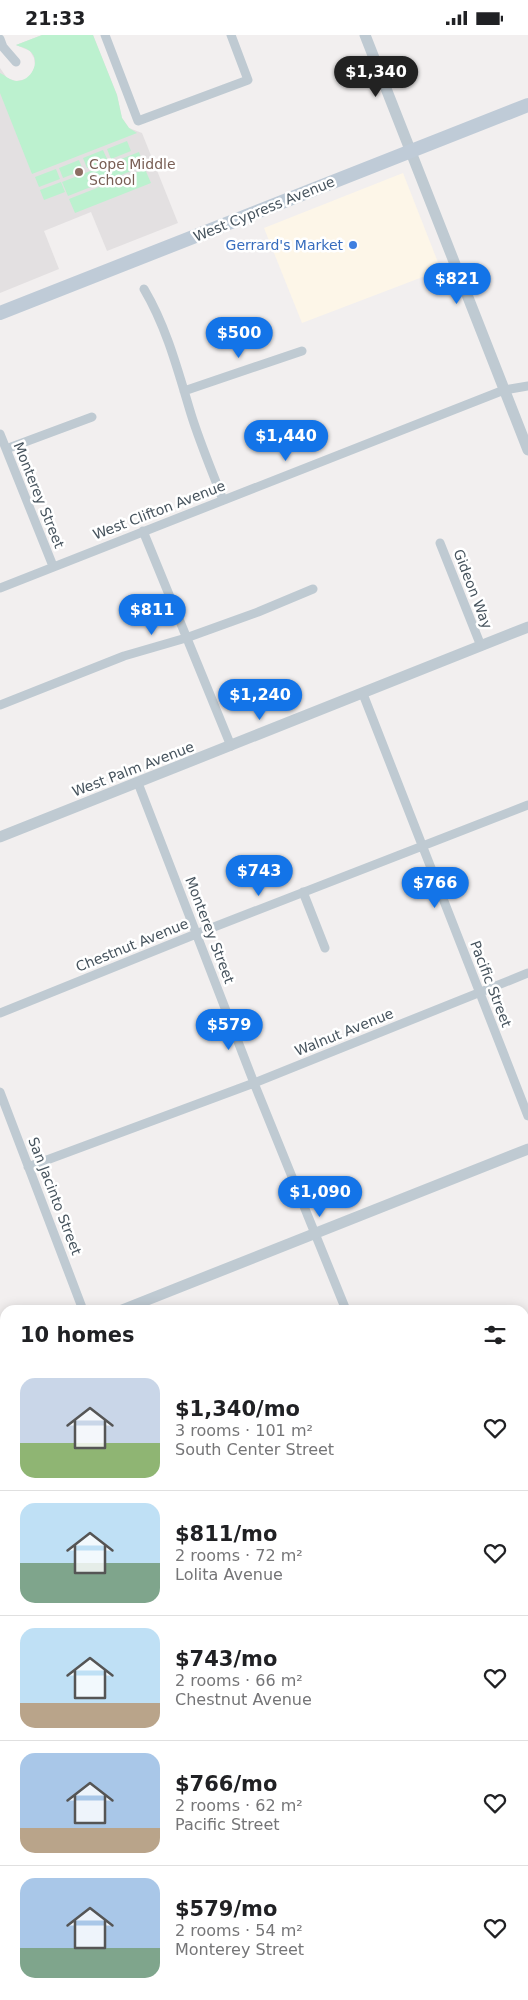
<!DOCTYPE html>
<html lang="en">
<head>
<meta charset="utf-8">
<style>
	:root { --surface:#fff; --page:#f6f6f6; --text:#202124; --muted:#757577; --line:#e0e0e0; --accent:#1374e8 }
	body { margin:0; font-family:"DejaVu Sans",sans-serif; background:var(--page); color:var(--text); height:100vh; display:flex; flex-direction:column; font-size:19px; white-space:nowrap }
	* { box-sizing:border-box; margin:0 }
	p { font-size:16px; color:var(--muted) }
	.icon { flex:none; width:28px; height:28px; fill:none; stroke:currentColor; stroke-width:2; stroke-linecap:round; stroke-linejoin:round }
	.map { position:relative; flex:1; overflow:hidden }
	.drawer { position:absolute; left:0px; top:1270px; width:529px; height:695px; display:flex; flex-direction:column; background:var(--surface); border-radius:15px 15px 0 0; box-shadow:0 2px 12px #0003 }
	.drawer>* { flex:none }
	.price { position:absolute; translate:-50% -42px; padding:0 11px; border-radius:18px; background:var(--accent); color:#fff; font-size:16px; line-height:32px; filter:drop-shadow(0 1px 2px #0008) }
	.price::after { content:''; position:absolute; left:50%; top:30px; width:15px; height:11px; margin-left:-8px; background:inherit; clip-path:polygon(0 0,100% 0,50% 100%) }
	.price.current { background:#222; color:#fff }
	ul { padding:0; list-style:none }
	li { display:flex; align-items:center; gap:15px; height:125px; padding:0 20px }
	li+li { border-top:1px solid var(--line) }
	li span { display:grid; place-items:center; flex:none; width:140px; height:100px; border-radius:15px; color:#555 }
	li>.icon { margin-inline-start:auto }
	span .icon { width:60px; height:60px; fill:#fffc; stroke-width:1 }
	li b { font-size:21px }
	h2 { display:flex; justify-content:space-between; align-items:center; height:60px; padding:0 20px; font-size:21px }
	.status { display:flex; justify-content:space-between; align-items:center; height:35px; padding:0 25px; background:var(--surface); direction:ltr }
	.status svg { height:14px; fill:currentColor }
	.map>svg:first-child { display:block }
	.commercial { fill:#fdf6e8 }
	.education { fill:#e3e0e1 }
	.green { fill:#bcf1cf }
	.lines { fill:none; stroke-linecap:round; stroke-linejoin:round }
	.minor { stroke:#bfcad2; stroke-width:9 }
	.tertiary { stroke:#bfcad2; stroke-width:11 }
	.secondary { stroke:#bfcbd7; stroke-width:14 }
	.education-dot { fill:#8d6e63; stroke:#fff; stroke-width:2 }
	.shop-dot { fill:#3f7fe0; stroke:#fff; stroke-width:2 }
	.labels { text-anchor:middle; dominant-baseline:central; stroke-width:5; stroke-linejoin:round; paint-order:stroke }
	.education-label { font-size:14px; fill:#785e54; stroke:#fff; text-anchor:start }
	.street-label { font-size:14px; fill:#46535d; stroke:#fff }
	.shop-label { font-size:14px; fill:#366cbe; stroke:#fff; text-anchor:end }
</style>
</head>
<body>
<div class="status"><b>21:33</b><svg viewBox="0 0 49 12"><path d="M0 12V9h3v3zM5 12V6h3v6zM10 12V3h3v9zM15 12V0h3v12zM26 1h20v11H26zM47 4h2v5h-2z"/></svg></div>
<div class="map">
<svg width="528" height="1965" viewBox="0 0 528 1965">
	<rect width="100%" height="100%" fill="#f2efef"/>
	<path class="commercial" d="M403,138L441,235L302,288L264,193Z"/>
	<path class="education" d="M42,0H93L117,60L122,83L129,93L142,98L178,188L107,216L91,177L44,196L59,234L0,258V33L7,43L16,46L27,44L31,40L35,31L34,23L30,16L16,10Z"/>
	<path class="green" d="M42,0H93L117,60L122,83L129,93L137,98L32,139L0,58V38C5,40 10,46 17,46C31,46 41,27 31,17C27,13 21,12 16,10Z
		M127,106L131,116L111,124L107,114Z
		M103,115L108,126L87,133L83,123Z
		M139,117L144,131L68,161L62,147Z
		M79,125L83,135L63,143L59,133Z
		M56,134L60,144L39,152L35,142Z
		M145,134L151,148L75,178L69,164Z
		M61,147L65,157L44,165L40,155Z"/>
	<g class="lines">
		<path class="minor" d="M105,0L138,86L248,45L231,0
			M0,4L3,12L16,27
			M144,254C167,293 178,336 191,379C200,408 212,436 223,465
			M184,356L302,316
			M0,399L53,531
			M6,414L92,382
			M143,496L231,711
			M440,508L481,611
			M0,553L504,355L528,351
			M363,659L528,1081
			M0,670L124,621L186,603L258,577L313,554
			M138,748L254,1048L346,1275
			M303,857L325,913
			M0,978L196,899L528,770
			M0,1057L83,1275
			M28,1132L254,1048L528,938
			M524,1295L528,1293
			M524,1384L528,1394
			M0,1499L5,1497
			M524,1591L528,1590
			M524,1722L528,1724
			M524,1830L528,1834
			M524,1920L528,1924
			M178,1960L184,1965"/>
		<path class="tertiary" d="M365,0L528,415
			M0,802L528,592
			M122,1275L528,1114
			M0,1322L5,1320
			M524,1464L528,1463
			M0,1656L5,1655
			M378,1960L379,1965"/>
		<path class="secondary" d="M0,278L528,70"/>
	</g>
	<circle class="education-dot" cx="79" cy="137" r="5"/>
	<circle class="shop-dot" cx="353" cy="210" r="5"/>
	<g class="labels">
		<g class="education-label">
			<text x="89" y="129">Cope Middle<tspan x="89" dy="16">School</tspan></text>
		</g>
		<g class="street-label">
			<text transform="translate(264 174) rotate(-22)">West Cypress Avenue</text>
			<text transform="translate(39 460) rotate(68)">Monterey Street</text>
			<text transform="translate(159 475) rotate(-21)">West Clifton Avenue</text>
			<text transform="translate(473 554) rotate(69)">Gideon Way</text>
			<text transform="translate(133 734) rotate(-21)">West Palm Avenue</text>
			<text transform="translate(210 895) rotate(69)">Monterey Street</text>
			<text transform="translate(132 910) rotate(-22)">Chestnut Avenue</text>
			<text transform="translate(491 949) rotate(69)">Pacific Street</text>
			<text transform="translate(344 997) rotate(-22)">Walnut Avenue</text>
			<text transform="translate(55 1161) rotate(69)">San Jacinto Street</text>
		</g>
		<g class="shop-label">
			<text x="343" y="210">Gerrard's Market</text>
		</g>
	</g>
</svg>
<b class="price current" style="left:376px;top:63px">$1,340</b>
<b class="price" style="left:457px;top:270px">$821</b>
<b class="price" style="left:239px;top:324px">$500</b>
<b class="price" style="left:286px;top:427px">$1,440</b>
<b class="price" style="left:152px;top:601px">$811</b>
<b class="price" style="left:260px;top:686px">$1,240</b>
<b class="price" style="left:259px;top:862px">$743</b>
<b class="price" style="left:435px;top:874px">$766</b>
<b class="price" style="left:229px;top:1016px">$579</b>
<b class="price" style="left:320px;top:1183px">$1,090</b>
<section class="drawer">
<h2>10 homes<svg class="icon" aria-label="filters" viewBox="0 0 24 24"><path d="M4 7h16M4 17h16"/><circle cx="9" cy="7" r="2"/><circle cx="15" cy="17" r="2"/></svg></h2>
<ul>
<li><span style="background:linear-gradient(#c9d6e8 65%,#8fb573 0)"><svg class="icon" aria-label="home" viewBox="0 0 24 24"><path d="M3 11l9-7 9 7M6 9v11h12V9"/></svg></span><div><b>$1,340/mo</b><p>3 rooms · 101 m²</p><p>South Center Street</p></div><svg class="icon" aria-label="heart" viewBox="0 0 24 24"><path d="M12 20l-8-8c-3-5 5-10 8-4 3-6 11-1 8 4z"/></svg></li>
<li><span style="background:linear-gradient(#bfe0f5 60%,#7fa58c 0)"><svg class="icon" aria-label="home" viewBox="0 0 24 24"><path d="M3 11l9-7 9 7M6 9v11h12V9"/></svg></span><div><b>$811/mo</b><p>2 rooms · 72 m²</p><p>Lolita Avenue</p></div><svg class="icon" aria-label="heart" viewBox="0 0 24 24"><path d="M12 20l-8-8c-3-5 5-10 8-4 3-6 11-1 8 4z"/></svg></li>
<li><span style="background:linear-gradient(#bfe0f5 75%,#b9a48a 0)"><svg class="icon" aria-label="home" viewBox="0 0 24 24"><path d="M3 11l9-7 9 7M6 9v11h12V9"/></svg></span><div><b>$743/mo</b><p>2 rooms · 66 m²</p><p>Chestnut Avenue</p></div><svg class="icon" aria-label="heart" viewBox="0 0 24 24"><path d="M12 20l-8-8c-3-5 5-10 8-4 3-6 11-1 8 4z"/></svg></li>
<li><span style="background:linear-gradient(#a9c7e8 75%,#b9a48a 0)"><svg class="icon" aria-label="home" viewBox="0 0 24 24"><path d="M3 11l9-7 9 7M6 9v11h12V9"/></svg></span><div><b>$766/mo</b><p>2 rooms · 62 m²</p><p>Pacific Street</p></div><svg class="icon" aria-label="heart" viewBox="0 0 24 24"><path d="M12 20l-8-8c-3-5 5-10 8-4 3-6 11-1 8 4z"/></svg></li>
<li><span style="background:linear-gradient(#a9c7e8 70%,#7fa58c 0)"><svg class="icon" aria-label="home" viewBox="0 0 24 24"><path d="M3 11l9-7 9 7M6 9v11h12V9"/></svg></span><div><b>$579/mo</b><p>2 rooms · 54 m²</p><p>Monterey Street</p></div><svg class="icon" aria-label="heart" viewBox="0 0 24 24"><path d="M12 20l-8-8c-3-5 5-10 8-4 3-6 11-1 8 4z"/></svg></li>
</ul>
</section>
</div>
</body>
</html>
